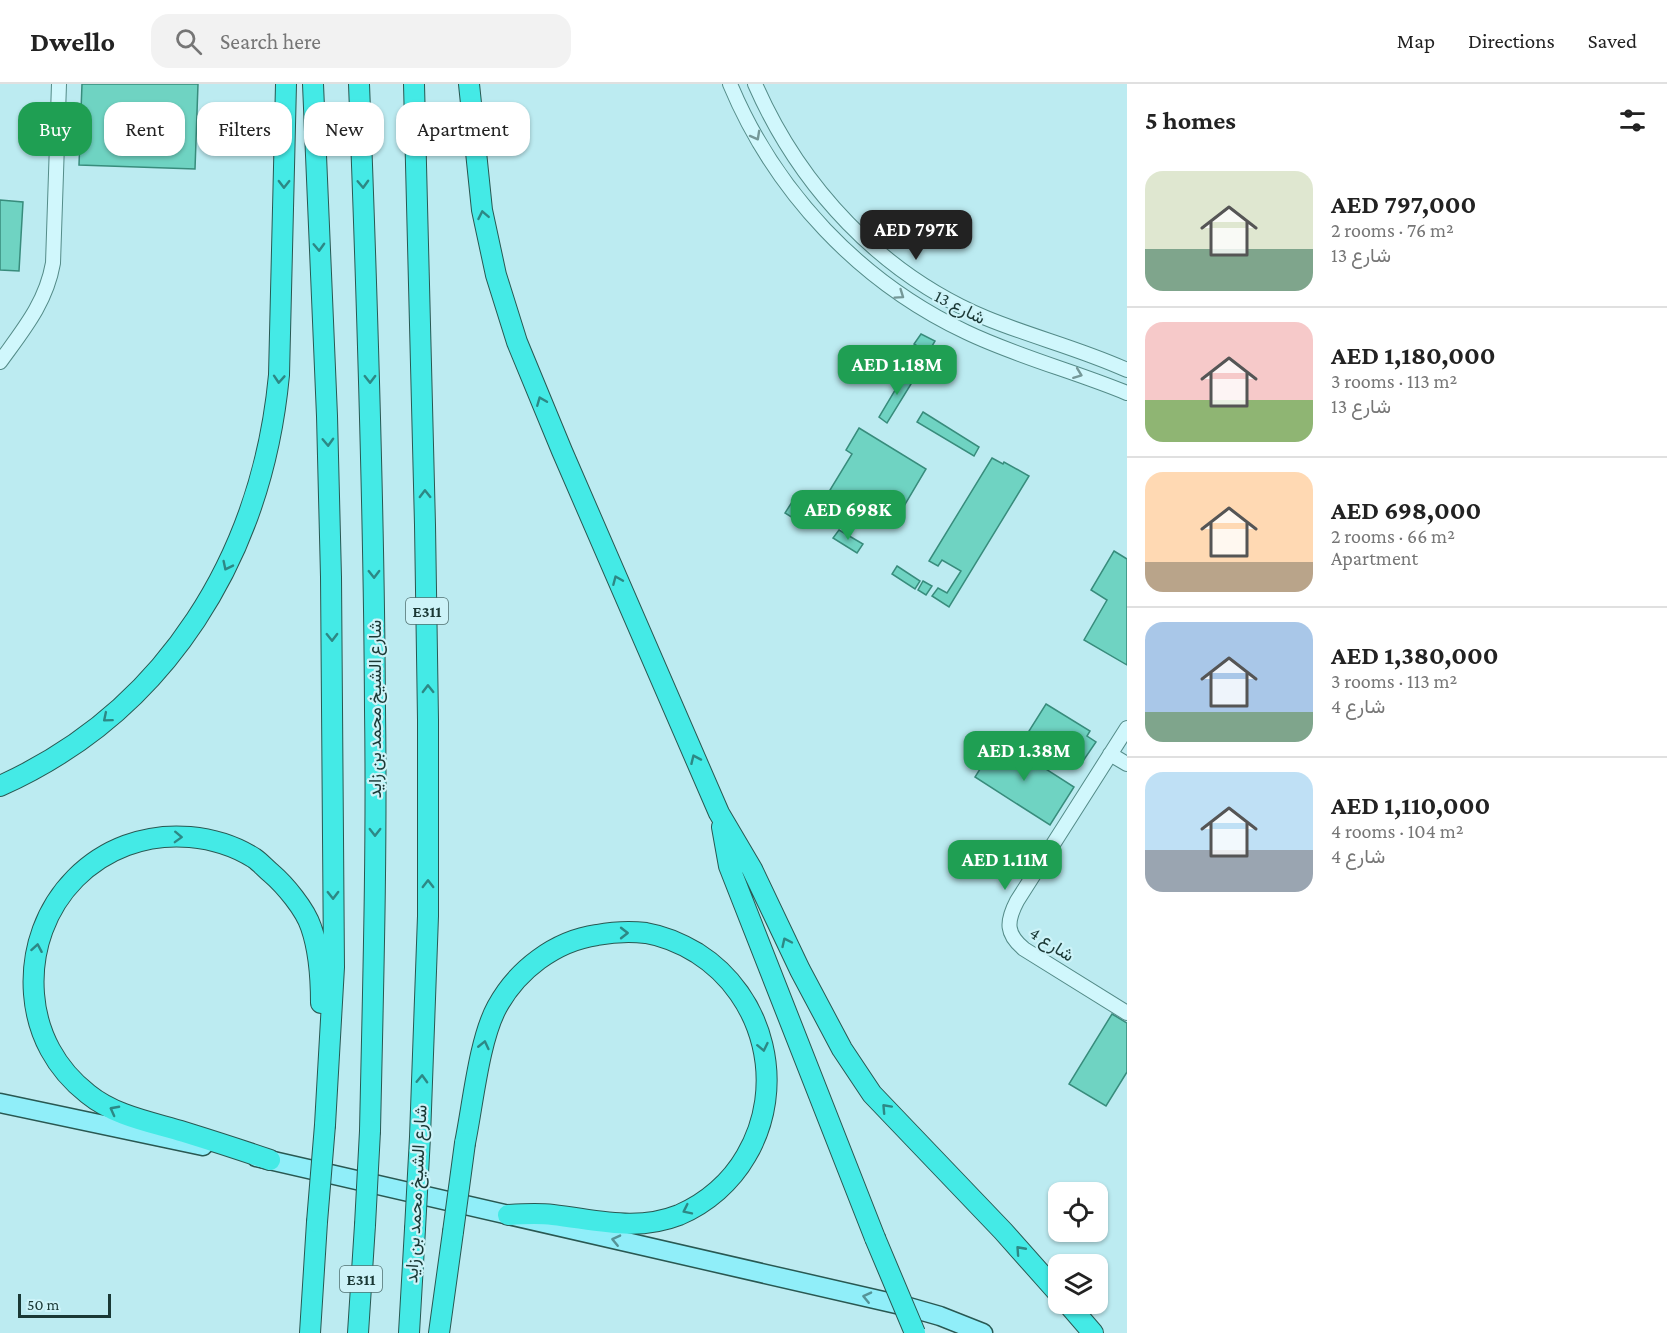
<!DOCTYPE html>
<html lang="en">
<head>
<meta charset="utf-8">
<style>
	:root { --surface:#fff; --page:#f2f2f2; --text:#222; --muted:#767676; --line:#e0e0e0; --accent:#1f9f53 }
	body { margin:0; font-family:"Crimson Pro",Vazirmatn,serif; background:var(--page); color:var(--text); height:100vh; display:flex; flex-direction:column; font-size:22px; white-space:nowrap }
	* { box-sizing:border-box; margin:0 }
	p { font-size:20px; color:var(--muted) }
	.icon { flex:none; width:33px; height:33px; fill:none; stroke:currentColor; stroke-width:2; stroke-linecap:round; stroke-linejoin:round }
	.map { position:relative; flex:1; overflow:hidden }
	.sheet { display:flex; flex-direction:column; background:var(--surface); width:540px }
	.sheet>* { flex:none }
	.top-card { position:absolute; left:18px; top:18px; width:570px; height:54px; display:flex; gap:12px }
	.tools { position:absolute; left:1048px; top:1098px; display:grid; gap:12px }
	.tools a { display:grid; place-items:center; width:60px; height:60px; border-radius:12px; background:var(--surface); box-shadow:0 2px 4px #0004; font-size:30px }
	.scale { position:absolute; left:18px; bottom:15px; width:93px; box-sizing:border-box; padding-left:6px; border:3px solid #1a3835; border-top:0; font-size:16px; line-height:21px; white-space:nowrap; color:#1a3835; -webkit-text-stroke:4px #cdf3f8; paint-order:stroke }
	.price { position:absolute; translate:-50% -51px; padding:0 14px; border-radius:12px; background:var(--accent); color:#fff; font-size:20px; line-height:39px; filter:drop-shadow(0 2px 3px #0008) }
	.price::after { content:''; position:absolute; left:50%; top:36px; width:18px; height:14px; margin-left:-9px; background:inherit; clip-path:polygon(0 0,100% 0,50% 100%) }
	.price.current { background:#222; color:#fff }
	ul { padding:0; list-style:none }
	li { display:flex; align-items:center; gap:18px; height:150px; padding:0 18px }
	li+li { border-top:2px solid var(--line) }
	li span { display:grid; place-items:center; flex:none; width:168px; height:120px; border-radius:18px; color:#555 }
	li>.icon { margin-inline-start:auto }
	span .icon { width:72px; height:72px; fill:#fffc; stroke-width:1 }
	li b { font-size:26px }
	h2 { display:flex; justify-content:space-between; align-items:center; height:72px; padding:0 18px; font-size:26px }
	.chip { padding:0 21px; border-radius:18px; background:var(--surface); box-shadow:0 2px 4px #0004; font-size:21px; line-height:54px }
	.chip.current { background:var(--accent); color:#fff }
	header { display:flex; align-items:center; gap:36px; box-sizing:border-box; height:84px; padding:0 30px; background:var(--surface); border-bottom:2px solid var(--line) }
	header strong { font-size:28px }
	nav { display:flex; gap:33px; margin-inline-start:auto; font-size:21px }
	.search { width:420px; height:54px; background:var(--page); display:flex; align-items:center; gap:15px; box-sizing:border-box; padding:0 21px; border-radius:18px; color:var(--muted); font-size:22px }
	main { display:flex; flex:1; min-height:0 }
	.map>svg:first-child { display:block }
	.building { fill:#6fd3c2; stroke:#388c7c; stroke-width:1.5 }
	.lines { fill:none; stroke-linecap:round; stroke-linejoin:round }
	.minor-casing { stroke:#548b88; stroke-width:16 }
	.major-casing { stroke:#295852; stroke-width:21 }
	.highway-casing { stroke:#295852; stroke-width:22 }
	.minor { stroke:#d0f7fc; stroke-width:14 }
	.major { stroke:#90eef9; stroke-width:18 }
	.highway { stroke:#44eae6; stroke-width:20 }
	.highway-bridge-casing { stroke:#295852; stroke-width:22; stroke-linecap:butt }
	.highway-bridge { stroke:#44eae6; stroke-width:20 }
	.oneway { stroke:#759898 }
	.oneway2 { stroke:#2d8885 }
	.oneway3 { stroke:#559397 }
	.labels { text-anchor:middle; dominant-baseline:central; stroke-width:4.5; stroke-linejoin:round; paint-order:stroke }
	.shield { fill:#cdf3f8; stroke:#507070; stroke-width:1.5 }
	.shield-label { font-size:16px; font-weight:bold; fill:#1a3835 }
	.street-label { font-size:18px; fill:#1a3835; stroke:#cdf3f8 }
</style>
</head>
<body>
<header>
<strong>Dwello</strong>
<div class="search"><svg class="icon" aria-label="search" viewBox="0 0 24 24"><circle cx="10" cy="10" r="6"/><path d="M15 15l6 6"/></svg>Search here</div>
<nav><a>Map</a><a>Directions</a><a>Saved</a></nav>
</header>
<main>
<div class="map">
<svg width="1127" height="1249" viewBox="0 0 1127 1249">
	<rect width="100%" height="100%" fill="#bcebf1"/>
	<path class="building" d="M82,0H198L195,85L79,81Z
		M0,116L23,118L19,187L0,186Z
		M921,250L935,257L928,269L914,260Z
		M907,286L916,292L887,339L879,333Z
		M923,328L979,363L974,372L917,338Z
		M859,344L926,385L891,444L830,406L852,370L846,366Z
		M992,374L1003,380L1004,378L1029,392L949,523L932,512L938,504L947,509L961,487L942,476L938,482L929,477Z
		M792,418L808,427L801,439L785,429Z
		M839,446L863,460L857,469L833,454Z
		M1114,467L1127,475V581L1084,556L1107,516L1091,506Z
		M897,482L920,497L915,505L892,490Z
		M923,497L932,502L926,511L918,506Z
		M1046,620L1090,647L1087,652L1096,658L1081,680L1029,647Z
		M999,655L1074,703L1050,741L975,693Z
		M1112,930L1127,939V988L1106,1022L1069,1000Z"/>
	<g class="lines">
		<defs>
			<path id="minor" d="M730,0C775,108 860,198 966,248C1018,273 1074,287 1127,309
				M755,0C800,103 881,190 986,234C1032,253 1081,265 1127,286
				M0,278C23,246 46,219 53,179L59,0
				M1127,644L1017,817C1006,838 1006,850 1024,865L1127,929
				M1110,670L1127,680"/>
			<path id="major" d="M0,1019L203,1062
				M256,1073L905,1222L940,1232L983,1249"/>
			<path id="highway" d="M313,0L327,332L331,493L334,883L325,1041
				M359,0C367,209 374,417 375,626C377,767 373,907 370,1047
				M414,0L425,441L428,636V832L420,1053
				M469,0L482,126L496,191L517,258L562,367L719,729L752,785L800,886L842,965L872,1010L1003,1147L1059,1210
				M0,702C167,627 262,471 279,291L286,0
				M722,743L729,782L875,1154
				M465,1059C473,1020 479,956 497,923C517,886 555,857 597,851C613,848 630,847 646,849C664,852 682,860 697,869C765,912 787,1003 746,1072C731,1098 707,1119 679,1131C636,1148 597,1136 553,1131C538,1129 523,1130 508,1131
				M270,1076C241,1066 213,1057 184,1048C151,1038 115,1032 88,1010C56,985 37,950 34,910C27,819 99,745 190,753C212,755 235,762 254,774C260,778 265,784 271,789C285,801 305,825 311,843C319,866 321,894 321,919
				M1068,1220L1093,1249
				M310,1249L317,1138
				M358,1249L365,1141
				M409,1249L415,1145
				M439,1249L453,1148"/>
		</defs>
		<use href="#minor" class="minor-casing"/>
		<use href="#major" class="major-casing"/>
		<use href="#highway" class="highway-casing"/>
		<use href="#minor" class="minor"/>
		<use href="#major" class="major"/>
		<use href="#highway" class="highway"/>
		<defs>
			<path id="highway-bridge" d="M317,1138L325,1041
				M365,1141L370,1047
				M415,1145L420,1053
				M453,1148L465,1059
				M875,1154L915,1249"/>
		</defs>
		<use href="#highway-bridge" class="highway-bridge-casing"/>
		<use href="#highway-bridge" class="highway-bridge"/>
	</g>
	<defs><path id="oneway-chevron" d="M-2-3.5L2.5 0L-2 3.5" fill="none" stroke-width="1.6" stroke-linecap="round" stroke-linejoin="round" transform="scale(1.5)"/></defs>
	<g class="oneway">
		<use href="#oneway-chevron" transform="translate(756 52) rotate(61)"/>
		<use href="#oneway-chevron" transform="translate(900 211) rotate(35)"/>
		<use href="#oneway-chevron" transform="translate(1078 290) rotate(21)"/>
	</g>
	<g class="oneway2">
		<use href="#oneway-chevron" transform="translate(284 100) rotate(91)"/>
		<use href="#oneway-chevron" transform="translate(363 100) rotate(88)"/>
		<use href="#oneway-chevron" transform="translate(483 131) rotate(-101)"/>
		<use href="#oneway-chevron" transform="translate(319 163) rotate(88)"/>
		<use href="#oneway-chevron" transform="translate(279 295) rotate(94)"/>
		<use href="#oneway-chevron" transform="translate(370 295) rotate(89)"/>
		<use href="#oneway-chevron" transform="translate(541 317) rotate(-112)"/>
		<use href="#oneway-chevron" transform="translate(328 358) rotate(88)"/>
		<use href="#oneway-chevron" transform="translate(425 410) rotate(-91)"/>
		<use href="#oneway-chevron" transform="translate(227 482) rotate(116)"/>
		<use href="#oneway-chevron" transform="translate(374 490) rotate(89)"/>
		<use href="#oneway-chevron" transform="translate(617 496) rotate(-113)"/>
		<use href="#oneway-chevron" transform="translate(332 553) rotate(89)"/>
		<use href="#oneway-chevron" transform="translate(428 605) rotate(-91)"/>
		<use href="#oneway-chevron" transform="translate(107 634) rotate(140)"/>
		<use href="#oneway-chevron" transform="translate(695 675) rotate(-114)"/>
		<use href="#oneway-chevron" transform="translate(375 748) rotate(90)"/>
		<use href="#oneway-chevron" transform="translate(178 753) rotate(2)"/>
		<use href="#oneway-chevron" transform="translate(428 800) rotate(-90)"/>
		<use href="#oneway-chevron" transform="translate(333 811) rotate(89)"/>
		<use href="#oneway-chevron" transform="translate(624 849)"/>
		<use href="#oneway-chevron" transform="translate(786 858) rotate(-115)"/>
		<use href="#oneway-chevron" transform="translate(37 864) rotate(-80)"/>
		<use href="#oneway-chevron" transform="translate(484 961) rotate(-77)"/>
		<use href="#oneway-chevron" transform="translate(763 963) rotate(78)"/>
		<use href="#oneway-chevron" transform="translate(422 995) rotate(-88)"/>
		<use href="#oneway-chevron" transform="translate(886 1024) rotate(-133)"/>
		<use href="#oneway-chevron" transform="translate(114 1026) rotate(-152)"/>
		<use href="#oneway-chevron" transform="translate(687 1126) rotate(154)"/>
		<use href="#oneway-chevron" transform="translate(1020 1166) rotate(-132)"/>
	</g>
	<g class="oneway3">
		<use href="#oneway-chevron" transform="translate(616 1156) rotate(-167)"/>
		<use href="#oneway-chevron" transform="translate(867 1213) rotate(-167)"/>
	</g>
	<g class="labels">
		<g class="shield">
			<rect x="406" y="514" width="42" height="26" rx="4.5"/>
			<rect x="340" y="1182" width="42" height="26" rx="4.5"/>
		</g>
		<g class="shield-label">
			<text x="427" y="527">E311</text>
			<text x="361" y="1195">E311</text>
		</g>
		<g class="street-label">
			<text transform="translate(960 223) rotate(27)">شارع 13</text>
			<text transform="translate(375 625) rotate(-90)">شارع الشيخ محمد بن زايد</text>
			<text transform="translate(1052 860) rotate(33)">شارع 4</text>
			<text transform="translate(416 1110) rotate(-87)">شارع الشيخ محمد بن زايد</text>
		</g>
	</g>
</svg>
<div class="tools">
<a><svg class="icon" aria-label="locate" viewBox="0 0 24 24"><circle cx="12" cy="12" r="6"/><path d="M12 2v4M12 18v4M2 12h4M18 12h4"/></svg></a>
<a><svg class="icon" aria-label="layers" viewBox="0 0 24 24"><path d="M12 4l9 5-9 5-9-5zM3 14l9 5 9-5"/></svg></a>
</div>
<div class="scale">50 m</div>
<b class="price current" style="left:916px;top:177px">AED 797K</b>
<b class="price" style="left:897px;top:312px">AED 1.18M</b>
<b class="price" style="left:848px;top:457px">AED 698K</b>
<b class="price" style="left:1024px;top:698px">AED 1.38M</b>
<b class="price" style="left:1005px;top:807px">AED 1.11M</b>
<div class="top-card">
<a class="chip current">Buy</a>
<a class="chip">Rent</a>
<a class="chip">Filters</a>
<a class="chip">New</a>
<a class="chip">Apartment</a>
</div>
</div>
<section class="sheet">
<h2>5 homes<svg class="icon" aria-label="filters" viewBox="0 0 24 24"><path d="M4 7h16M4 17h16"/><circle cx="9" cy="7" r="2"/><circle cx="15" cy="17" r="2"/></svg></h2>
<ul>
<li><span style="background:linear-gradient(#dfe7d0 65%,#7fa58c 0)"><svg class="icon" aria-label="home" viewBox="0 0 24 24"><path d="M3 11l9-7 9 7M6 9v11h12V9"/></svg></span><div><b>AED 797,000</b><p>2 rooms · 76 m²</p><p>شارع 13</p></div></li>
<li><span style="background:linear-gradient(#f6c9c9 65%,#8fb573 0)"><svg class="icon" aria-label="home" viewBox="0 0 24 24"><path d="M3 11l9-7 9 7M6 9v11h12V9"/></svg></span><div><b>AED 1,180,000</b><p>3 rooms · 113 m²</p><p>شارع 13</p></div></li>
<li><span style="background:linear-gradient(#ffd9b3 75%,#b9a48a 0)"><svg class="icon" aria-label="home" viewBox="0 0 24 24"><path d="M3 11l9-7 9 7M6 9v11h12V9"/></svg></span><div><b>AED 698,000</b><p>2 rooms · 66 m²</p><p>Apartment</p></div></li>
<li><span style="background:linear-gradient(#a9c7e8 75%,#7fa58c 0)"><svg class="icon" aria-label="home" viewBox="0 0 24 24"><path d="M3 11l9-7 9 7M6 9v11h12V9"/></svg></span><div><b>AED 1,380,000</b><p>3 rooms · 113 m²</p><p>شارع 4</p></div></li>
<li><span style="background:linear-gradient(#bfe0f5 65%,#9aa5b1 0)"><svg class="icon" aria-label="home" viewBox="0 0 24 24"><path d="M3 11l9-7 9 7M6 9v11h12V9"/></svg></span><div><b>AED 1,110,000</b><p>4 rooms · 104 m²</p><p>شارع 4</p></div></li>
</ul>
</section>
</main>
</body>
</html>
